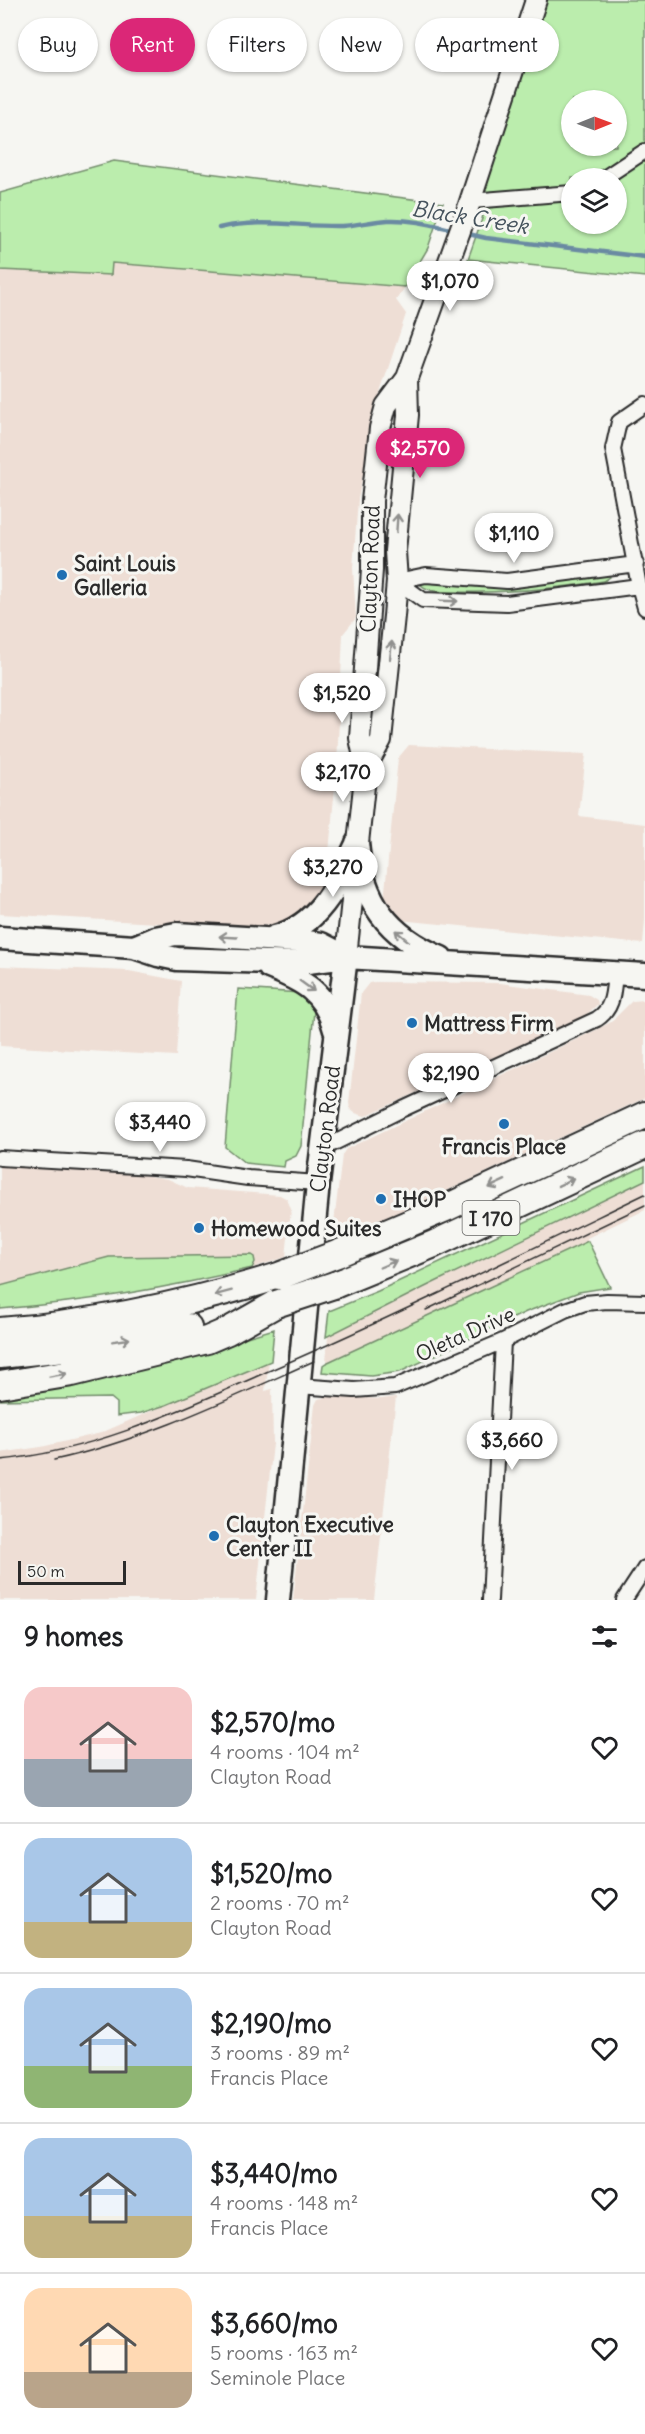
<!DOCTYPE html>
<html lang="en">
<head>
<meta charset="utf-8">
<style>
	:root { --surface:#fff; --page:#f6f6f6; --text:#202124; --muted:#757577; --line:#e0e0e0; --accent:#db2777 }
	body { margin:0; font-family:Delius,sans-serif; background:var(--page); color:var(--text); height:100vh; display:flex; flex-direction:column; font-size:22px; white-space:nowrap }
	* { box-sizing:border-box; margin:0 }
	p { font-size:20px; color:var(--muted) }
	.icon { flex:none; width:33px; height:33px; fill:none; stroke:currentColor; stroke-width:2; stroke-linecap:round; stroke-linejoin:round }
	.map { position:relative; height:1600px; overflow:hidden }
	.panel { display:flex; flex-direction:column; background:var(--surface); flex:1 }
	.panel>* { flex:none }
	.guide { position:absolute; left:18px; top:18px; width:609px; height:54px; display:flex; gap:12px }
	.needle { width:39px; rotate:89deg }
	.fabs { position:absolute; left:561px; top:90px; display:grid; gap:12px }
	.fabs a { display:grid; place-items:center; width:66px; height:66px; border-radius:50%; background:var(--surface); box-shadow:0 2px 4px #0004; font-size:30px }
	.scale { position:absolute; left:18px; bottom:15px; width:108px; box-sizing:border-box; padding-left:6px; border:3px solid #2b2b2b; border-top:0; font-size:16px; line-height:21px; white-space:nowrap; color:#2b2b2b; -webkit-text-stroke:4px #f6f6f2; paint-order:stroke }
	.price { position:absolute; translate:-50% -51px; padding:0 14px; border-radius:21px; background:#fff; color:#222; font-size:20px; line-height:39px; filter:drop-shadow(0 2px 3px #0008) }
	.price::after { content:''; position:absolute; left:50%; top:36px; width:18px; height:14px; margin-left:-9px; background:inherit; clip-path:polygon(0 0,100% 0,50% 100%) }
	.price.on { background:var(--accent); color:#fff }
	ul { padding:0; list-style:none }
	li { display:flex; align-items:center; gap:18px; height:150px; padding:0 24px }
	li+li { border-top:2px solid var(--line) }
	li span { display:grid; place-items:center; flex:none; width:168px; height:120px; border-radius:18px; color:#555 }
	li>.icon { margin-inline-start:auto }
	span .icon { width:72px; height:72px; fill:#fffc; stroke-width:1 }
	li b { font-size:26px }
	h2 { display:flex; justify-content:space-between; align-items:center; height:72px; padding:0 24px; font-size:26px }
	.chip { padding:0 21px; border-radius:27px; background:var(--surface); box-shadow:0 2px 4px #0004; font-size:21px; line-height:54px }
	.chip.on { background:var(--accent); color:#fff }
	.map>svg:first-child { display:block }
	.built { fill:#eeded5 }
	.green { fill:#bbedad; stroke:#738c6c; stroke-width:1.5; fill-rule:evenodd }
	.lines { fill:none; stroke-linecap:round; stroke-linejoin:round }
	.stream { stroke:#6b8aa2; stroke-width:4.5 }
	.street-casing { stroke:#2b2b2b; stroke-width:18 }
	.secondary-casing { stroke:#2b2b2b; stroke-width:24 }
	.primary-casing { stroke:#2b2b2b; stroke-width:27 }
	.highway-casing { stroke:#2b2b2b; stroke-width:30 }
	.street { stroke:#f6f6f2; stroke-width:14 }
	.secondary { stroke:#f6f6f2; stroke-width:20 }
	.primary { stroke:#f6f6f2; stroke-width:22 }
	.highway { stroke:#f6f6f2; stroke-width:26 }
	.tram { stroke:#2b2b2b; stroke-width:1.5 }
	.highway-bridge-casing { stroke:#2b2b2b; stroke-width:30; stroke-linecap:butt }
	.highway-bridge { stroke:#f6f6f2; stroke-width:26 }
	.oneway { stroke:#90908e }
	.poi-dot { fill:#1f6fb2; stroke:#f6f6f2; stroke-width:2 }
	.labels { text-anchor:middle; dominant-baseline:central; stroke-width:6; stroke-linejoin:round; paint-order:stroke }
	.shield { fill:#f6f6f2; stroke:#686867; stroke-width:1.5 }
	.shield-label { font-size:20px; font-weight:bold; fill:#2b2b2b }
	.poi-label { font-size:21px; font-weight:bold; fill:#2b2b2b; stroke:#f6f6f2; text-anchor:start }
	.street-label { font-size:21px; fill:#2b2b2b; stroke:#f6f6f2 }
	.water-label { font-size:22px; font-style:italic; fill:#46535d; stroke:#f6f6f2 }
</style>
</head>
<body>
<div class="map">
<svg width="645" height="1600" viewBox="0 0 645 1600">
	<rect width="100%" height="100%" fill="#f6f6f2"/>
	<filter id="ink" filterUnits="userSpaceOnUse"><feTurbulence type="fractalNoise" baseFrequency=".0167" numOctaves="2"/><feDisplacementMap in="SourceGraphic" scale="12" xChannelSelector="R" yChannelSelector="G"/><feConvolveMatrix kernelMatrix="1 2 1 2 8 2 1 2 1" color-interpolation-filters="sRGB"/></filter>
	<g filter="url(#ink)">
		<path class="built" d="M111,263L405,287L396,300L406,314L378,399L358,499L353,568L356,618L343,634L337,763L327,875L322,889L311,905L296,916L277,924L243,928L0,914V270L111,275Z
			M409,745L586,754L579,816L645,824V920L643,944L399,920L384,901L398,758Z
			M0,966L129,971L181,981L176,1056L0,1046Z
			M375,982L500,983L589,995L597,1000L598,1004L586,1015L365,1116L355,1113L350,1109L349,1103L361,993L369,983Z
			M645,1000V1098L412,1207L332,1240L342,1155L346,1149L598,1029L611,1022L632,1001Z
			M0,1164L96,1168L168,1179L188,1188L280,1195L287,1199L291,1209L286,1257L252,1268L255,1262L109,1257L0,1286Z
			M645,1180V1210L587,1238L588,1241L326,1363L328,1336L425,1287Z
			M269,1362L265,1391L272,1389L273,1444L256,1600H0V1453L41,1447L101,1433L192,1393Z
			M330,1396L381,1399L396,1397L374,1600H293L315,1405L318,1399Z"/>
		<path class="green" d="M536,0H645V277L468,259L483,216L466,212ZM572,100H616V146H572ZM572,178H616V224H572Z
			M114,161L443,203L428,248L405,287L112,263L111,275L0,270V193Z
			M608,572L610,577L604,581C555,589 511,593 461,592C449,591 431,594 421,585L424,579Z
			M238,989L301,993L311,1004L314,1011L301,1146L296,1156L285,1161L284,1167L245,1163L225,1147Z
			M645,1166V1180L425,1287L326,1337L329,1311L378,1291Z
			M588,1241L610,1287L579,1292L526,1312L400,1372L371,1376L322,1372L323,1365L326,1363Z
			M251,1255L254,1257L255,1262L252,1268C169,1288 85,1302 0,1309V1286L109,1257Z
			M274,1329L271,1361L166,1405L141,1413L117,1416V1403L111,1398L0,1400V1394L216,1346Z"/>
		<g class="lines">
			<path class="stream" d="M219,228C262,218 299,227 342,226C357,225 372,221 388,220C411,219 433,225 455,230
				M464,233L486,238L645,257"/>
			<defs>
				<path id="street" d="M604,178L645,151
					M471,201L572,193
					M645,404L619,422L613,449L639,586L645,608
					M397,581L423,600L507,603L639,586
					M397,581L426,575L507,581L636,564
					M322,1149L403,1109L597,1019C614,1008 613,991 615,973
					M0,1158L186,1169L248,1178L318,1183
					M298,1386L354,1390L395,1387L503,1341L565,1310L585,1303L607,1301L645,1302
					M490,1600L503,1341
					M624,1600L645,1568"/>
				<path id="secondary" d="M366,767L381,740L394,616L397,581L395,551L408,415L407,378L467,211L536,0
					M346,957L366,767L360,738L372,570V501L380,428L386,406L407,378"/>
				<path id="primary" d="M357,843C362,901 388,936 441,958
					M275,937C320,925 338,883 357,844
					M0,938L134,947L158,955L177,959L300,963L346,957L645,975
					M134,947L155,938L176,934L300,941L321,944L346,957
					M269,967C304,981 325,992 335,1030
					M278,1600L318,1183L346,957"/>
				<path id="highway" d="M337,1254L448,1207L645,1115
					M334,1285L434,1244L645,1145
					M0,1331C96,1324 187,1304 279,1276
					M0,1355L100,1344L188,1327
					M0,1385L72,1373L207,1340L228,1331L276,1304"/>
			</defs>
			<use href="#street" class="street-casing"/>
			<use href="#secondary" class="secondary-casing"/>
			<use href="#primary" class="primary-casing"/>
			<use href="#highway" class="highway-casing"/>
			<use href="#street" class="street"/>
			<use href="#secondary" class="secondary"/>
			<use href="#primary" class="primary"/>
			<use href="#highway" class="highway"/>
			<path class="tram" d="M426,1310L645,1205
				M0,1460C96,1451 183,1409 271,1370C397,1315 521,1254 645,1194
				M54,1460C145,1440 229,1399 314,1361"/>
			<defs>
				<path id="highway-bridge" d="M279,1276L337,1254
					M276,1304L334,1285"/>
			</defs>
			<use href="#highway-bridge" class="highway-bridge-casing"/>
			<use href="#highway-bridge" class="highway-bridge"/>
		</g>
		<defs><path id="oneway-shaft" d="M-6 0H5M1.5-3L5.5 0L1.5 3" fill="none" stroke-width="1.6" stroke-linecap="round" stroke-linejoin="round" transform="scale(1.5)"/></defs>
		<g class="oneway">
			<use href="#oneway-shaft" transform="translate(397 523) rotate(-86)"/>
			<use href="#oneway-shaft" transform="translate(449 601) rotate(2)"/>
			<use href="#oneway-shaft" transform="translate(391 650) rotate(-84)"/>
			<use href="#oneway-shaft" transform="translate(402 936) rotate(-141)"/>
			<use href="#oneway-shaft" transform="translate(228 937) rotate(-177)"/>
			<use href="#oneway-shaft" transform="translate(307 986) rotate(36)"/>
			<use href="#oneway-shaft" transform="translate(566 1182) rotate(-26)"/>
			<use href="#oneway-shaft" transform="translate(497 1184) rotate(155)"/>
			<use href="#oneway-shaft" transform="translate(388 1264) rotate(-23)"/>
			<use href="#oneway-shaft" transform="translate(223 1293) rotate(165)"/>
			<use href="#oneway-shaft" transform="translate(121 1340) rotate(-9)"/>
			<use href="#oneway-shaft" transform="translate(58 1375) rotate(-10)"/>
		</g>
	</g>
	<g class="poi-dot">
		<circle cx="62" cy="575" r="6"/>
		<circle cx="412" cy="1023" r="6"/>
		<circle cx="504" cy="1124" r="6"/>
		<circle cx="381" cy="1199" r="6"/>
		<circle cx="199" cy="1228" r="6"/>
		<circle cx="214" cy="1536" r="6"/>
	</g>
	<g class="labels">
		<rect class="shield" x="462.5" y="1201" width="57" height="34" rx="4.5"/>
		<g class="shield-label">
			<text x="491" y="1218">I 170</text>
		</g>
		<g class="poi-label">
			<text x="74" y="563">Saint Louis<tspan x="74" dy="24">Galleria</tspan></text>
			<text x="424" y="1023">Mattress Firm</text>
			<text x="504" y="1146" text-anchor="middle">Francis Place</text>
			<text x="393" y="1199">IHOP</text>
			<text x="211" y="1228">Homewood Suites</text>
			<text x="226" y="1524">Clayton Executive<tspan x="226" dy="24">Center II</tspan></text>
		</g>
		<g class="street-label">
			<text transform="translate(370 569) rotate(-88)">Clayton Road</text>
			<text transform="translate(325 1129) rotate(-83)">Clayton Road</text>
			<text transform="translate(465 1334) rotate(-24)">Oleta Drive</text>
		</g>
		<g class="water-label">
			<text transform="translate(470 217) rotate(9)">Black Creek</text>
		</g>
	</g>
</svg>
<div class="fabs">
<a><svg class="needle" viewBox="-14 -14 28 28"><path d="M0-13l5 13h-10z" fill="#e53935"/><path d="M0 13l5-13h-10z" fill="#757577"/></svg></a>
<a><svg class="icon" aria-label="layers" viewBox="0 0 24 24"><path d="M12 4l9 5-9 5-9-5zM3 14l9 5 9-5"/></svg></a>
</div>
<div class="scale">50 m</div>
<b class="price" style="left:450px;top:312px">$1,070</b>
<b class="price on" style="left:420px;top:479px">$2,570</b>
<b class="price" style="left:514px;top:564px">$1,110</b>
<b class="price" style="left:342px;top:724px">$1,520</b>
<b class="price" style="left:343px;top:803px">$2,170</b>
<b class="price" style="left:333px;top:898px">$3,270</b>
<b class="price" style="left:451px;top:1104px">$2,190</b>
<b class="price" style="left:160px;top:1153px">$3,440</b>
<b class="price" style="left:512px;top:1471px">$3,660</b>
<div class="guide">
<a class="chip">Buy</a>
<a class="chip on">Rent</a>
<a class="chip">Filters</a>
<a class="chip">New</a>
<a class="chip">Apartment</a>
</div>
</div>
<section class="panel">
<h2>9 homes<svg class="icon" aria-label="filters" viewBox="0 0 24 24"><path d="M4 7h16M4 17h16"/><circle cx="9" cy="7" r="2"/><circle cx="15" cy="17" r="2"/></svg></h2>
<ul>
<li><span style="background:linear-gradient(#f6c9c9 60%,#9aa5b1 0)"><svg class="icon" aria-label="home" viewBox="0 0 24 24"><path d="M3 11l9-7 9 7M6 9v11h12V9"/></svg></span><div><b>$2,570/mo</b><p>4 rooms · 104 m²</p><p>Clayton Road</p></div><svg class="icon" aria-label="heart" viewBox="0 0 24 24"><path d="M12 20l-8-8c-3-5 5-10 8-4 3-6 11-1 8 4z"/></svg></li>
<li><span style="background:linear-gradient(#a9c7e8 70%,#c2b280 0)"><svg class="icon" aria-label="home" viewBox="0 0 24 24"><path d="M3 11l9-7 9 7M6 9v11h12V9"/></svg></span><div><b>$1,520/mo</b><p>2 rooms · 70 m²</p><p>Clayton Road</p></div><svg class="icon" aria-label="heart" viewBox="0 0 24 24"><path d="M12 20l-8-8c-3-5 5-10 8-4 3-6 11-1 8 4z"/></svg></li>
<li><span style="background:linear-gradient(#a9c7e8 65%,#8fb573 0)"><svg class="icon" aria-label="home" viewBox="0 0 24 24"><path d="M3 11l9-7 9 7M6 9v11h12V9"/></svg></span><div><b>$2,190/mo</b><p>3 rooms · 89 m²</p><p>Francis Place</p></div><svg class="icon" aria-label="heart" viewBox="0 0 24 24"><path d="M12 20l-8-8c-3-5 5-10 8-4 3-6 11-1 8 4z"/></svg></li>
<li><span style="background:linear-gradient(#a9c7e8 65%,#c2b280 0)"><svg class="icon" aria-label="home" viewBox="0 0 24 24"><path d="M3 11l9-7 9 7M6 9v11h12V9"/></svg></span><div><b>$3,440/mo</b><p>4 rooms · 148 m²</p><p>Francis Place</p></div><svg class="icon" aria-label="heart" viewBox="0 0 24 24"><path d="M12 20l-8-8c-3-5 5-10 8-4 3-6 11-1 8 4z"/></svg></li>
<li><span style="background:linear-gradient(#ffd9b3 70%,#b9a48a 0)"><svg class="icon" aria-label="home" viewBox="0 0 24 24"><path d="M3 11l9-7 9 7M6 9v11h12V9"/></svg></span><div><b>$3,660/mo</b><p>5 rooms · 163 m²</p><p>Seminole Place</p></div><svg class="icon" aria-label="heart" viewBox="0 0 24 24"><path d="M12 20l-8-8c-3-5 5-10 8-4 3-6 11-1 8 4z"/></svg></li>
</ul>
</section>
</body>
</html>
